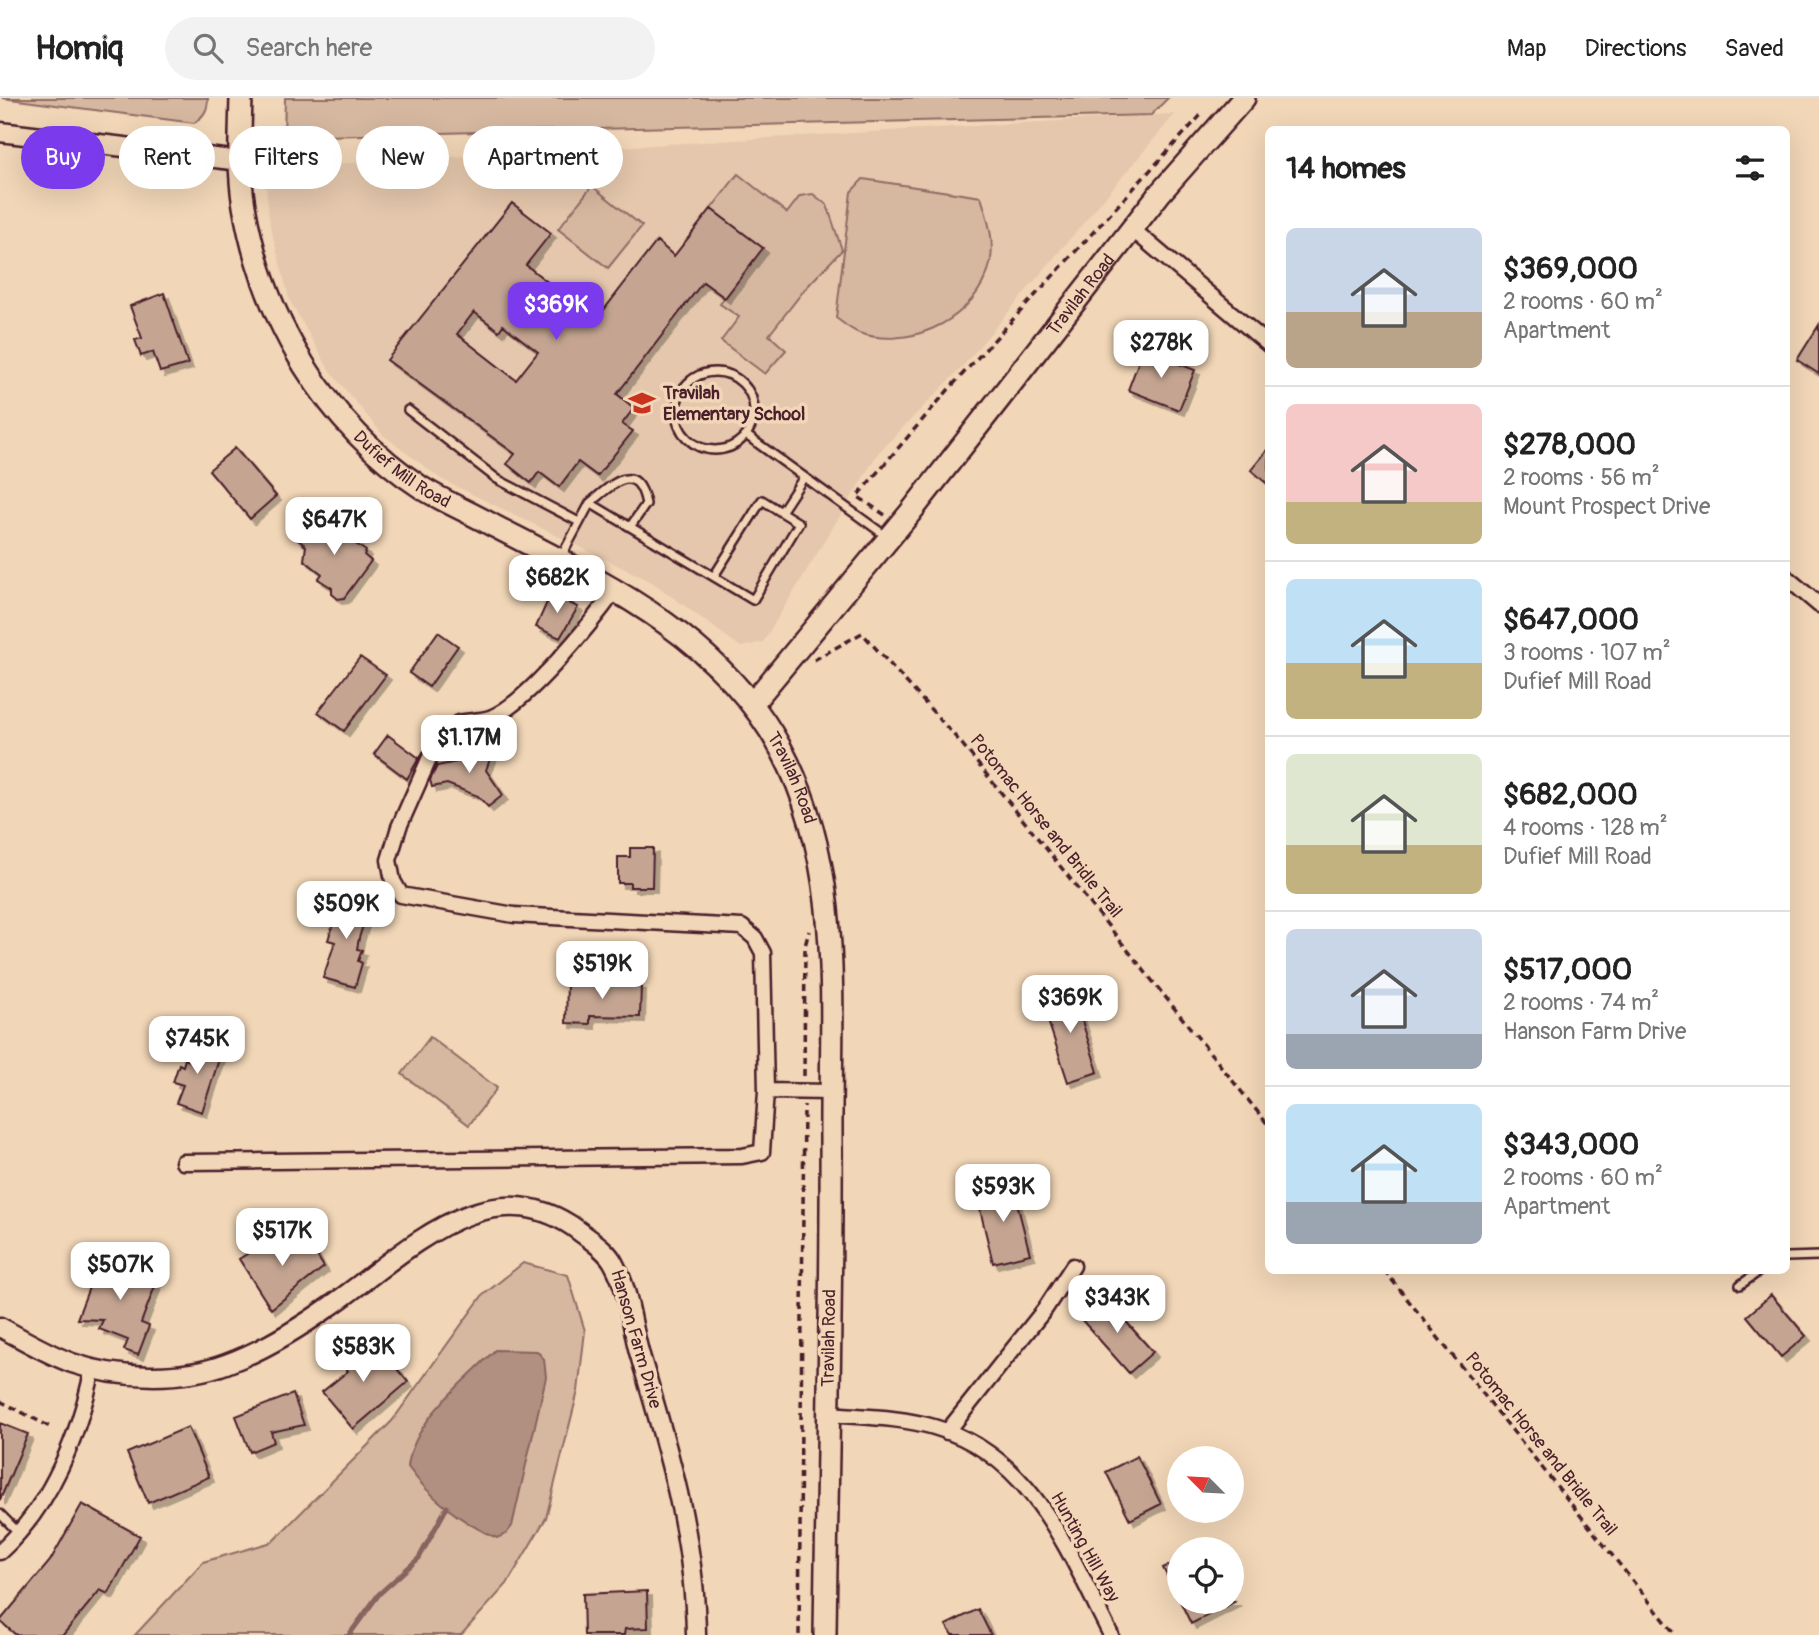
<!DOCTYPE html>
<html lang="en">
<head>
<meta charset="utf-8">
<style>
	:root { --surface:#fff; --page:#f2f2f2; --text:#222; --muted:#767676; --line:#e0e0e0; --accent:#7c3aed }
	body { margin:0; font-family:Pangolin,sans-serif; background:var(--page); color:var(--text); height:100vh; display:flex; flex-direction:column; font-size:26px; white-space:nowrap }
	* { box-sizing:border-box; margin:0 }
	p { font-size:23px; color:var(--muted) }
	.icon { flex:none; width:38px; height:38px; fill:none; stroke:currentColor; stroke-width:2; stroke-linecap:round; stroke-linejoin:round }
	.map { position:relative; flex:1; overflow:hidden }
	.details { position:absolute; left:1265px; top:28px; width:525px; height:1148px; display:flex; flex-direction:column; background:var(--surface); border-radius:10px; box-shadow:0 7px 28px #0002 }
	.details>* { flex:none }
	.top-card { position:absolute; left:21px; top:28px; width:665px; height:63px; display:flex; gap:14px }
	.needle { width:46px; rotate:294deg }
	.controls { position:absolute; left:1167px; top:1348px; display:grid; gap:14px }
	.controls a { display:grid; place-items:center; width:77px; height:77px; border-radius:50%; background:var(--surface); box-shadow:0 7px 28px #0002; font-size:35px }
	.price { position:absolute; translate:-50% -60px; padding:0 16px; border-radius:14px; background:#fff; color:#222; font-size:23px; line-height:46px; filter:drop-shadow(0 2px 4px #0008) }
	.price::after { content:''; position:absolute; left:50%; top:42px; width:21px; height:16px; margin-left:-10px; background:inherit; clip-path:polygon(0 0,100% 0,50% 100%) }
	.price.current { background:var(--accent); color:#fff }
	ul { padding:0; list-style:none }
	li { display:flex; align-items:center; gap:21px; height:175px; padding:0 21px }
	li+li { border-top:2px solid var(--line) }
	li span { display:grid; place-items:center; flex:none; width:196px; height:140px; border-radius:10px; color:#555 }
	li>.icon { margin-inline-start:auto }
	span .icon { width:84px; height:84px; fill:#fffc; stroke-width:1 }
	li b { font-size:30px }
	h2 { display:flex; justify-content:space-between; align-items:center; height:84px; padding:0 21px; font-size:30px }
	.chip { padding:0 24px; border-radius:32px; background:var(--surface); box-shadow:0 7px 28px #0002; font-size:24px; line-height:63px }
	.chip.current { background:var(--accent); color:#fff }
	header { display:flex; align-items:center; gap:42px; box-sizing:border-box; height:98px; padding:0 35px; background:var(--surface); border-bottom:2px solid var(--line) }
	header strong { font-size:33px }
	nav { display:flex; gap:38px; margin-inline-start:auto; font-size:24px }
	.search { width:490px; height:63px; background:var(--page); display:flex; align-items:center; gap:18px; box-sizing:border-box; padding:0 24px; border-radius:38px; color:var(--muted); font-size:26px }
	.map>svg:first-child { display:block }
	.built { fill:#e4c7ac }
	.green { fill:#d6b8a0; stroke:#906c66; stroke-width:2 }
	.water { fill:#b19081; stroke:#88635f; stroke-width:2 }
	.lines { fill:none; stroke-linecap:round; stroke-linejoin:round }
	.stream { stroke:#88635f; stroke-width:5 }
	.building { fill:#c5a592; stroke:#4a1f2b; stroke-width:2; fill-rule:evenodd; filter:url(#shadow) }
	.service-casing { stroke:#4a1f2b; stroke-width:12 }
	.minor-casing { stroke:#4a1f2b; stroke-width:19 }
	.tertiary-casing { stroke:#4a1f2b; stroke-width:23 }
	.secondary-casing { stroke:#4a1f2b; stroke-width:26 }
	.path { stroke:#4a1f2b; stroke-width:3.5; stroke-dasharray:7 5; stroke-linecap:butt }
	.service { stroke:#f1d6b7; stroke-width:7 }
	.minor { stroke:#f1d6b7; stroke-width:14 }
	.tertiary { stroke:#f1d6b7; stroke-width:18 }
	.secondary { stroke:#f1d6b7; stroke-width:21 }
	.labels { text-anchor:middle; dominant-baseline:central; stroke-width:7; stroke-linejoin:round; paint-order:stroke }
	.street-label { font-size:18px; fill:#4a1f2b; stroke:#f1d6b7 }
	.poi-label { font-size:18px; font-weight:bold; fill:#4a1f2b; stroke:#f1d6b7; text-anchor:start }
</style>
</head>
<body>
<header>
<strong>Homiq</strong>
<div class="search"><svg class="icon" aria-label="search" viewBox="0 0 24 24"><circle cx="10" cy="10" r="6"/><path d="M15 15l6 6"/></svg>Search here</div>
<nav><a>Map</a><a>Directions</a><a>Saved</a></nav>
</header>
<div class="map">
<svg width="1819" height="1537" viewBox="0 0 1819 1537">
	<defs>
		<filter id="shadow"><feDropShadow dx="5" dy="5" stdDeviation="0" flood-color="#0004"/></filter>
	</defs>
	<rect width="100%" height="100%" fill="#f1d6b7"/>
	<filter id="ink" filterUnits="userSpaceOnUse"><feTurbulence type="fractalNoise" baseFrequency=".0143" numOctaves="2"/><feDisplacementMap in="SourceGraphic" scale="14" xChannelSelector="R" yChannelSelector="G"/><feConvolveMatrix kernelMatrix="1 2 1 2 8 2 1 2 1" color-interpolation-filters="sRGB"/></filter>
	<g filter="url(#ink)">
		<path class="built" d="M1175,16L962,269L878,355L763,544L741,549L652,484L441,381L383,337L330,273L290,203L270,127L264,70Z"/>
		<path class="green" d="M2,0H208C208,12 204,18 194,25Z
			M285,0H1168L1151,17L284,39Z
			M738,76L787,115L800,98L813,96L827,107L842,152L805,191L769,237L786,252L765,276L721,243L739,219L720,206L762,150L711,111Z
			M863,81L981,99C989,124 998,152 986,178C966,226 906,251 859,235C851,232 843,225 836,220L851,94Z
			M592,88L642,128L608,170L558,131Z
			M430,939L497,990L469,1027L402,976Z
			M523,1165L568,1177L585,1233L578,1293L546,1420L507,1486L461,1537H135L203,1464L272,1444L392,1323L482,1198Z"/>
		<path class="water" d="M495,1252L537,1253L544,1261L546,1279L512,1428L506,1436L497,1440C462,1425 430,1400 408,1369C413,1322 464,1284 495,1252Z"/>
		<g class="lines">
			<path class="stream" d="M349,1537L379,1496L419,1460L447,1409"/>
		</g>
		<path class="building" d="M512,105L551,135L526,167L596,222L657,143L674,158L711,111L763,150L725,200L703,184L617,296L634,310L622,326L633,333L597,378L578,364L559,389L539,374L531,385L507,366L515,356L387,262ZM474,214L499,233L503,227L538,254L516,282L457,236Z
			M164,195L188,266L160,274L153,254L141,258L135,242L142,240L130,208Z
			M1819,227V276L1797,262Z
			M1143,252L1195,272L1179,312L1128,292Z
			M235,350L276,398L250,421L209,372Z
			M1269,350V387L1251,372Z
			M317,419L366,453L364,457L371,463L344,500L338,501L332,496V490L318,481L322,476L304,462L306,448L298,442Z
			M552,493L570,502L569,505L578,509L560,540L536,529Z
			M438,534L458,548L429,589L409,575Z
			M360,559L386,577L344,633L318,614Z
			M388,637L419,660L407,681L374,656Z
			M463,646L492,656L486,672L503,697L488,709L478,698L447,686L432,689L430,682L437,668L457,664Z
			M630,750H653L652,789H630V785H618V759H630Z
			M342,800L369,809L359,840L357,851L362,852L358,863L362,865L355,889L323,880L335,844L328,842L333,826L328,819L332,804Z
			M612,884L641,887L640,919L590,918V926L566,925L567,885Z
			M1072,891L1098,974L1068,984L1041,901Z
			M197,943L222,952L202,1014L176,1005L183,987L173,984L179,966L183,968L185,961L190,963Z
			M1012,1086L1030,1156L993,1165L976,1095Z
			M301,1132L324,1169L271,1211L239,1161L261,1147L266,1155Z
			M101,1158L158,1180L141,1225L149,1228L138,1257L124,1252L128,1242L99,1231L103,1222L77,1221Z
			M1771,1197L1806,1238L1781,1259L1747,1218Z
			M1105,1200L1153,1254L1129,1275L1081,1221Z
			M350,1244L362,1258L376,1246L408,1284L353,1331L322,1294L348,1273L334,1257Z
			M293,1296L304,1327L271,1334L274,1344L250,1354L236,1318Z
			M0,1325L28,1336L0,1402Z
			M188,1329L209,1379L148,1405L127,1355Z
			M1137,1358L1161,1406L1130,1422L1106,1374Z
			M82,1406L140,1438L108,1496L100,1492L63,1537H16L0,1523L50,1463Z
			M1180,1462V1503L1163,1470Z
			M647,1493L648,1530L625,1531L624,1537H584L583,1496Z
			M1180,1503H1236L1191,1526Z
			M978,1511L991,1537H952L946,1527Z"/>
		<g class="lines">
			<defs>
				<path id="service" d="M676 313a39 39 0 1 1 78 0a39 39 0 1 1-78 0Z
					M408,312L497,381L579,424
					M746,337L886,438
					M590,405C610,388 637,360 646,406L630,429
					M560,461L590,405L753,502L799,425L781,414L804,379
					M714,478L762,402L781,414
					M1787,1159L1819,1158
					M1740,1187L1761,1172
					M0,1416L19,1435"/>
				<path id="minor" d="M1132,131L1269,247
					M1787,480L1819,507
					M616,491C593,523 526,607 490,620C481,623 468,623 458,625L430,659L399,729L389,762L393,783L401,797L514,817L742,829L755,840L763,855L766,993
					M183,1064L742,1058L762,1054L766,993L831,994
					M828,1316C863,1319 900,1319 934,1329C1033,1357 1068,1454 1111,1537
					M947,1334L1045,1211L1073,1168
					M0,1454C51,1408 79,1337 93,1270"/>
				<path id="tertiary" d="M0,34L240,63
					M0,1229C24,1242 47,1256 72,1265C118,1281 181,1283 226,1266C262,1253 298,1231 329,1209C402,1159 487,1064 579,1133C591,1142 608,1153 614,1166C629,1193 631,1224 639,1254C667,1347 695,1439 696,1537"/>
				<g id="secondary">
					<path id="s1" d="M241,0C240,36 238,73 244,108C263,220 326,327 422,390C445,404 471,415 494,428C603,484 720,538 781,651C845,771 830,909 831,1040C832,1206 827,1372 825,1537"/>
					<path id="s2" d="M752,606L910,415L1160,95L1244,0"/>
				</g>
			</defs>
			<use href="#service" class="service-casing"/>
			<use href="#minor" class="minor-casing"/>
			<use href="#tertiary" class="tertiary-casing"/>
			<use href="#secondary" class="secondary-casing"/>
			<path class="path" d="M885,417L857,398L949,291L1201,17
				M814,562L862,535L962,646L1269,1028
				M804,978L805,848L809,833
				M1384,1172L1676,1537
				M0,1303L52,1330
				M799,1537L804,1007"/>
			<use href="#service" class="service"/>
			<use href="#minor" class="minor"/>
			<use href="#tertiary" class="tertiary"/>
			<use href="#secondary" class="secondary"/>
		</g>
	</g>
	<defs>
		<symbol id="school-bare" viewBox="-9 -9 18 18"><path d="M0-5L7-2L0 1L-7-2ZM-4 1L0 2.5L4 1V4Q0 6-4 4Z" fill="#c8321e" stroke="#f1d6b7" stroke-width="2.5" paint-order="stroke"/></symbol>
	</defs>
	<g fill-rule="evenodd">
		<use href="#school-bare" x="623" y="286" width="38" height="38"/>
	</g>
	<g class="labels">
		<g class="street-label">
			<text stroke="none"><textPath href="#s2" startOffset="525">Travilah Road</textPath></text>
			<text stroke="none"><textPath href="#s1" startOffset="424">Dufief Mill Road</textPath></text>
			<text stroke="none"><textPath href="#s1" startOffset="933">Travilah Road</textPath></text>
			<text transform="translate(1046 728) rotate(51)">Potomac Horse and Bridle Trail</text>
			<text transform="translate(829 1240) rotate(-89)">Travilah Road</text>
			<text transform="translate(636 1241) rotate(74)">Hanson Farm Drive</text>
			<text transform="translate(1541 1346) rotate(51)">Potomac Horse and Bridle Trail</text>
			<text transform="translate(1085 1449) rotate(61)">Hunting Hill Way</text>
		</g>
		<g class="poi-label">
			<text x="663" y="295">Travilah<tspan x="663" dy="21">Elementary School</tspan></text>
		</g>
	</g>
</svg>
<div class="controls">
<a><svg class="needle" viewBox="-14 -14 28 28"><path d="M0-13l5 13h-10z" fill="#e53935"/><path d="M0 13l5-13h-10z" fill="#767676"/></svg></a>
<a><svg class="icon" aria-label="locate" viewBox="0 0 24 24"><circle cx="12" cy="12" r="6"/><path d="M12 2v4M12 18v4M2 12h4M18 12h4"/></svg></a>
</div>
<b class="price current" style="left:556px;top:244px">$369K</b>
<b class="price" style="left:1161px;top:282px">$278K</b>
<b class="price" style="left:334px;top:459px">$647K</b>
<b class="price" style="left:557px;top:517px">$682K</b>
<b class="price" style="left:469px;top:677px">$1.17M</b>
<b class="price" style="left:346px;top:843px">$509K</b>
<b class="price" style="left:602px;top:903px">$519K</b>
<b class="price" style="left:1070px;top:937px">$369K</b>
<b class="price" style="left:197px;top:978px">$745K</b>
<b class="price" style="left:1003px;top:1126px">$593K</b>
<b class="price" style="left:282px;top:1170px">$517K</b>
<b class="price" style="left:120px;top:1204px">$507K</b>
<b class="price" style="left:1117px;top:1237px">$343K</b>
<b class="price" style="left:363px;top:1286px">$583K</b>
<div class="top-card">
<a class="chip current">Buy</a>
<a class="chip">Rent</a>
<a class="chip">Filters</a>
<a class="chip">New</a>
<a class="chip">Apartment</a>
</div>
<section class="details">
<h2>14 homes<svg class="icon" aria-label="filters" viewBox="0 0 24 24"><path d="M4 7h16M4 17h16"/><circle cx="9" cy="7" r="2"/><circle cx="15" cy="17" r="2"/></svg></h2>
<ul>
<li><span style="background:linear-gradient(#c9d6e8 60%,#b9a48a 0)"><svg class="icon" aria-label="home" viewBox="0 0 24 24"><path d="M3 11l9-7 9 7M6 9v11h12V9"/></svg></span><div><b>$369,000</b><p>2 rooms · 60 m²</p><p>Apartment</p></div></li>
<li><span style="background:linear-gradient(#f6c9c9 70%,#c2b280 0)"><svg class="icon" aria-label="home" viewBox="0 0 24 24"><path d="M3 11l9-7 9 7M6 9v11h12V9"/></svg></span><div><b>$278,000</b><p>2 rooms · 56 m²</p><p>Mount Prospect Drive</p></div></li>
<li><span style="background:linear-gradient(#bfe0f5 60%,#c2b280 0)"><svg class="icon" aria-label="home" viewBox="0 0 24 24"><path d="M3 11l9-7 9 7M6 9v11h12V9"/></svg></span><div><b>$647,000</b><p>3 rooms · 107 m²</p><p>Dufief Mill Road</p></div></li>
<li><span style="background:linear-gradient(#dfe7d0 65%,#c2b280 0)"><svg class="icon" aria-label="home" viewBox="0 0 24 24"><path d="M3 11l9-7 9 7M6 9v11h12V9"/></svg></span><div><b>$682,000</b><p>4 rooms · 128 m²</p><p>Dufief Mill Road</p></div></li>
<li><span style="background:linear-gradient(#c9d6e8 75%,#9aa5b1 0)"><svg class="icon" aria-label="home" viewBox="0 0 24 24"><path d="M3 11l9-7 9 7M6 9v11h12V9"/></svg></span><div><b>$517,000</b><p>2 rooms · 74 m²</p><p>Hanson Farm Drive</p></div></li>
<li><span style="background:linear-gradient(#bfe0f5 70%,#9aa5b1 0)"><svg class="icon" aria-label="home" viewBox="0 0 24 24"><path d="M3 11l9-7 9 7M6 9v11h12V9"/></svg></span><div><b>$343,000</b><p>2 rooms · 60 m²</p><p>Apartment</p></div></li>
</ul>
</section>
</div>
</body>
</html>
